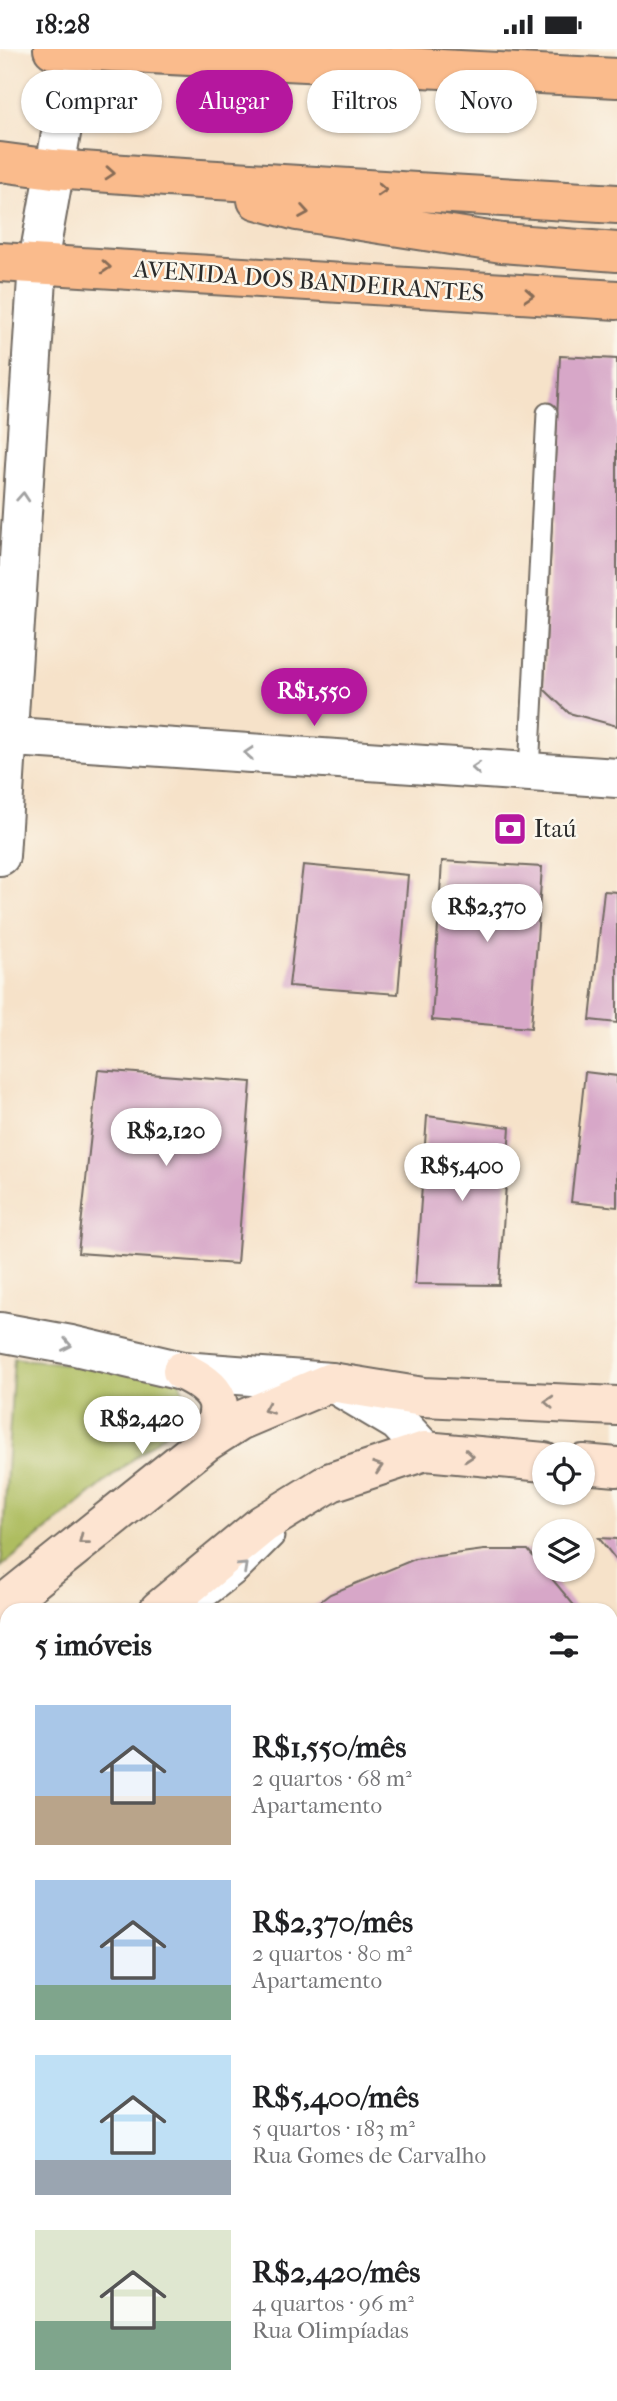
<!DOCTYPE html>
<html lang="pt">
<head>
<meta charset="utf-8">
<style>
	:root { --surface:#fff; --page:#f2f2f2; --text:#202124; --muted:#757577; --accent:#b5179e }
	body { margin:0; font-family:"IM FELL French Canon",serif; background:var(--page); color:var(--text); height:100vh; display:flex; flex-direction:column; font-size:26px; white-space:nowrap }
	* { box-sizing:border-box; margin:0 }
	p { font-size:23px; color:var(--muted) }
	.icon { flex:none; width:38px; height:38px; fill:none; stroke:currentColor; stroke-width:2; stroke-linecap:round; stroke-linejoin:round }
	.map { position:relative; flex:1; overflow:hidden }
	.drawer { position:absolute; left:0px; top:1554px; width:618px; height:798px; display:flex; flex-direction:column; background:var(--surface); border-radius:21px 21px 0 0; box-shadow:0 2px 5px #0004 }
	.drawer>* { flex:none }
	.banner { position:absolute; left:21px; top:21px; width:576px; height:63px; display:flex; gap:14px }
	.tools { position:absolute; left:532px; top:1393px; display:grid; gap:14px }
	.tools a { display:grid; place-items:center; width:63px; height:63px; border-radius:50%; background:var(--surface); box-shadow:0 2px 5px #0004; font-size:35px }
	.price { position:absolute; translate:-50% -60px; padding:0 16px; border-radius:24px; background:#fff; color:#222; font-size:23px; line-height:46px; filter:drop-shadow(0 2px 4px #0008) }
	.price::after { content:''; position:absolute; left:50%; top:42px; width:21px; height:16px; margin-left:-10px; background:inherit; clip-path:polygon(0 0,100% 0,50% 100%) }
	.price.current { background:var(--accent); color:#fff }
	ul { padding:0; list-style:none }
	li { display:flex; align-items:center; gap:21px; height:175px; padding:0 35px }
	li span { display:grid; place-items:center; flex:none; width:196px; height:140px; border-radius:0px; color:#555 }
	li>.icon { margin-inline-start:auto }
	span .icon { width:84px; height:84px; fill:#fffc; stroke-width:1 }
	li b { font-size:30px }
	h2 { display:flex; justify-content:space-between; align-items:center; height:84px; padding:0 35px; font-size:30px }
	.chip { padding:0 24px; border-radius:32px; background:var(--surface); box-shadow:0 2px 5px #0004; font-size:24px; line-height:63px }
	.chip.current { background:var(--accent); color:#fff }
	.status { display:flex; justify-content:space-between; align-items:center; height:49px; padding:0 35px; background:var(--surface); direction:ltr }
	.status svg { height:19px; fill:currentColor }
	.map>svg:first-child { display:block }
	.built { fill:#f7cfd3 }
	.green { fill:#aebd60; stroke:#6c7446; stroke-width:2 }
	.building { fill:#d7a7c8 }
	.lines { fill:none; stroke-linecap:round; stroke-linejoin:round }
	.lane-casing { stroke:#726b62; stroke-width:23 }
	.street-casing { stroke:#726b62; stroke-width:42 }
	.secondary-casing { stroke:#726b62; stroke-width:42 }
	.highway-casing { stroke:#726b62; stroke-width:42 }
	.lane { stroke:#fff; stroke-width:19 }
	.street { stroke:#fff; stroke-width:38 }
	.secondary { stroke:#fde4d1; stroke-width:38 }
	.highway { stroke:#fabb8c; stroke-width:38 }
	.oneway { stroke:#886c57 }
	.oneway2 { stroke:#a0a0a0 }
	.oneway3 { stroke:#94887e }
	.labels { text-anchor:middle; dominant-baseline:central; stroke-width:5; stroke-linejoin:round; paint-order:stroke }
	.street-label { font-size:24px; fill:#2b2b2b; stroke:#fbf7ec }
	.poi-label { font-size:24px; fill:#2b2b2b; stroke:#fbf7ec; text-anchor:start }
</style>
</head>
<body>
<div class="status"><b>18:28</b><svg viewBox="0 0 49 12"><path d="M0 12V9h3v3zM5 12V6h3v6zM10 12V3h3v9zM15 12V0h3v12zM26 1h20v11H26zM47 4h2v5h-2z"/></svg></div>
<div class="map">
<svg width="617" height="2352" viewBox="0 0 617 2352">
	<rect width="100%" height="100%" fill="#fbf7ec"/>
	<filter id="ink" filterUnits="userSpaceOnUse"><feTurbulence type="fractalNoise" baseFrequency=".0143" numOctaves="2"/><feDisplacementMap in="SourceGraphic" scale="14" xChannelSelector="R" yChannelSelector="G"/><feConvolveMatrix kernelMatrix="1 2 1 2 8 2 1 2 1" color-interpolation-filters="sRGB"/></filter>
	<filter id="wash" filterUnits="userSpaceOnUse"><feTurbulence type="fractalNoise" baseFrequency=".00686" numOctaves="4" result="noise"/><feDisplacementMap in="SourceGraphic" scale="28" xChannelSelector="R" yChannelSelector="G"/><feGaussianBlur stdDeviation="1.57" result="paint"/><feColorMatrix in="noise" values="0 0 0 0 0 0 0 0 0 0 0 0 0 0 0 0 0 1.4 0 .05"/><feComposite in="paint" operator="in"/></filter>
	<g filter="url(#wash)">
		<rect width="100%" height="100%" fill="#f6e2c9"/>
		<path class="built" d="M617,2082V2352H398L392,2345H611V2087Z
			M299,2345H329L321,2352H290Z"/>
		<path class="green" d="M14,1309L178,1327L187,1354L176,1375L1,1518Z"/>
		<g id="blocks">
			<path class="building" d="M560,307L617,310V677L569,664L544,640Z
				M442,812L542,818L531,979L432,971Z
				M303,816L408,826L398,945L289,937Z
				M604,842L617,843V974L590,971Z
				M98,1021L251,1033L237,1215L78,1204Z
				M585,1023L617,1027V1158L571,1153Z
				M427,1067L510,1078L499,1236L415,1235Z
				M599,1489L617,1490V1512Z
				M484,1501H528L578,1561H309L330,1545L415,1510Z
				M611,1604L617,1612V1750L611,1756Z
				M7,1800V1826L0,1817V1806Z
				M0,1839L7,1847V1973L0,1964Z
				M617,1887V2082L611,2087V1892Z
				M0,2151L7,2159V2230L0,2236Z
				M617,2192V2330L611,2322V2197Z
				M57,2345H299L290,2352H48Z
				M343,2345H377L383,2352H334Z
				M440,2345H560L566,2352H446Z"/>
		</g>
	</g>
	<g filter="url(#ink)">
		<use href="#blocks" fill-opacity="0" stroke="#726b62" stroke-width="2"/>
		<g class="lines">
			<defs>
				<path id="lane" d="M529,723L547,364
					M191,1561L238,1524L274,1488"/>
				<path id="street" d="M0,687L617,729
					M0,807L38,214L76,0
					M0,1283L71,1296L182,1322L331,1333L398,1373L425,1402
					M611,1820L617,1815
					M0,2325L7,2320"/>
				<path id="secondary" d="M182,1322C219,1340 229,1355 206,1393
					M583,1415L617,1418
					M0,1558L206,1393L239,1372L331,1333L423,1348L617,1357
					M159,1561L263,1475L331,1433L425,1402L544,1413
					M0,1692L7,1686"/>
				<path id="highway" d="M53,0L617,29
					M0,113L53,120L167,128L617,155
					M257,151L297,162L502,194L617,203
					M0,213L617,251"/>
			</defs>
			<use href="#lane" class="lane-casing"/>
			<use href="#street" class="street-casing"/>
			<use href="#secondary" class="secondary-casing"/>
			<use href="#highway" class="highway-casing"/>
			<use href="#lane" class="lane"/>
			<use href="#street" class="street"/>
			<use href="#secondary" class="secondary"/>
			<use href="#highway" class="highway"/>
		</g>
		<defs><path id="oneway-chevron" d="M-2-3.5L2.5 0L-2 3.5" fill="none" stroke-width="1.6" stroke-linecap="round" stroke-linejoin="round" transform="scale(1.75)"/></defs>
		<g class="oneway">
			<use href="#oneway-chevron" transform="translate(110 124) rotate(4)"/>
			<use href="#oneway-chevron" transform="translate(382 141) rotate(3)"/>
			<use href="#oneway-chevron" transform="translate(304 163) rotate(10)"/>
			<use href="#oneway-chevron" transform="translate(106 218) rotate(4)"/>
			<use href="#oneway-chevron" transform="translate(529 246) rotate(4)"/>
		</g>
		<g class="oneway2">
			<use href="#oneway-chevron" transform="translate(23 448) rotate(-86)"/>
			<use href="#oneway-chevron" transform="translate(249 704) rotate(-176)"/>
			<use href="#oneway-chevron" transform="translate(476 719) rotate(-176)"/>
			<use href="#oneway-chevron" transform="translate(67 1296) rotate(11)"/>
			<use href="#oneway-chevron" transform="translate(243 1518) rotate(-43)"/>
		</g>
		<g class="oneway3">
			<use href="#oneway-chevron" transform="translate(549 1353) rotate(-177)"/>
			<use href="#oneway-chevron" transform="translate(268 1360) rotate(157)"/>
			<use href="#oneway-chevron" transform="translate(469 1407) rotate(5)"/>
			<use href="#oneway-chevron" transform="translate(378 1418) rotate(-18)"/>
			<use href="#oneway-chevron" transform="translate(83 1491) rotate(142)"/>
		</g>
	</g>
	<defs>
		<symbol id="bank-square" viewBox="-11 -11 22 22"><rect x="-9" y="-9" width="18" height="18" rx="4" fill="#b5179e" stroke="#fbf7ec"/><path d="M-6-4H6V4H-6ZM0-2.3a2.3 2.3 0 1 0 0 4.6a2.3 2.3 0 1 0 0-4.6Z" fill="#fff"/></symbol>
	</defs>
	<g fill-rule="evenodd">
		<use href="#bank-square" x="491" y="761" width="38" height="38"/>
	</g>
	<g class="labels">
		<g class="street-label">
			<text transform="translate(309 232) rotate(4)">AVENIDA DOS BANDEIRANTES</text>
		</g>
		<g class="poi-label">
			<text x="534" y="780">Itaú</text>
		</g>
	</g>
</svg>
<div class="tools">
<a><svg class="icon" aria-label="locate" viewBox="0 0 24 24"><circle cx="12" cy="12" r="6"/><path d="M12 2v4M12 18v4M2 12h4M18 12h4"/></svg></a>
<a><svg class="icon" aria-label="layers" viewBox="0 0 24 24"><path d="M12 4l9 5-9 5-9-5zM3 14l9 5 9-5"/></svg></a>
</div>
<b class="price current" style="left:314px;top:679px">R$1,550</b>
<b class="price" style="left:487px;top:895px">R$2,370</b>
<b class="price" style="left:166px;top:1119px">R$2,120</b>
<b class="price" style="left:462px;top:1154px">R$5,400</b>
<b class="price" style="left:142px;top:1407px">R$2,420</b>
<div class="banner">
<a class="chip">Comprar</a>
<a class="chip current">Alugar</a>
<a class="chip">Filtros</a>
<a class="chip">Novo</a>
</div>
<section class="drawer">
<h2>5 imóveis<svg class="icon" aria-label="filters" viewBox="0 0 24 24"><path d="M4 7h16M4 17h16"/><circle cx="9" cy="7" r="2"/><circle cx="15" cy="17" r="2"/></svg></h2>
<ul>
<li><span style="background:linear-gradient(#a9c7e8 65%,#b9a48a 0)"><svg class="icon" aria-label="home" viewBox="0 0 24 24"><path d="M3 11l9-7 9 7M6 9v11h12V9"/></svg></span><div><b>R$1,550/mês</b><p>2 quartos · 68 m²</p><p>Apartamento</p></div></li>
<li><span style="background:linear-gradient(#a9c7e8 75%,#7fa58c 0)"><svg class="icon" aria-label="home" viewBox="0 0 24 24"><path d="M3 11l9-7 9 7M6 9v11h12V9"/></svg></span><div><b>R$2,370/mês</b><p>2 quartos · 80 m²</p><p>Apartamento</p></div></li>
<li><span style="background:linear-gradient(#bfe0f5 75%,#9aa5b1 0)"><svg class="icon" aria-label="home" viewBox="0 0 24 24"><path d="M3 11l9-7 9 7M6 9v11h12V9"/></svg></span><div><b>R$5,400/mês</b><p>5 quartos · 183 m²</p><p>Rua Gomes de Carvalho</p></div></li>
<li><span style="background:linear-gradient(#dfe7d0 65%,#7fa58c 0)"><svg class="icon" aria-label="home" viewBox="0 0 24 24"><path d="M3 11l9-7 9 7M6 9v11h12V9"/></svg></span><div><b>R$2,420/mês</b><p>4 quartos · 96 m²</p><p>Rua Olimpíadas</p></div></li>
</ul>
</section>
</div>
</body>
</html>
